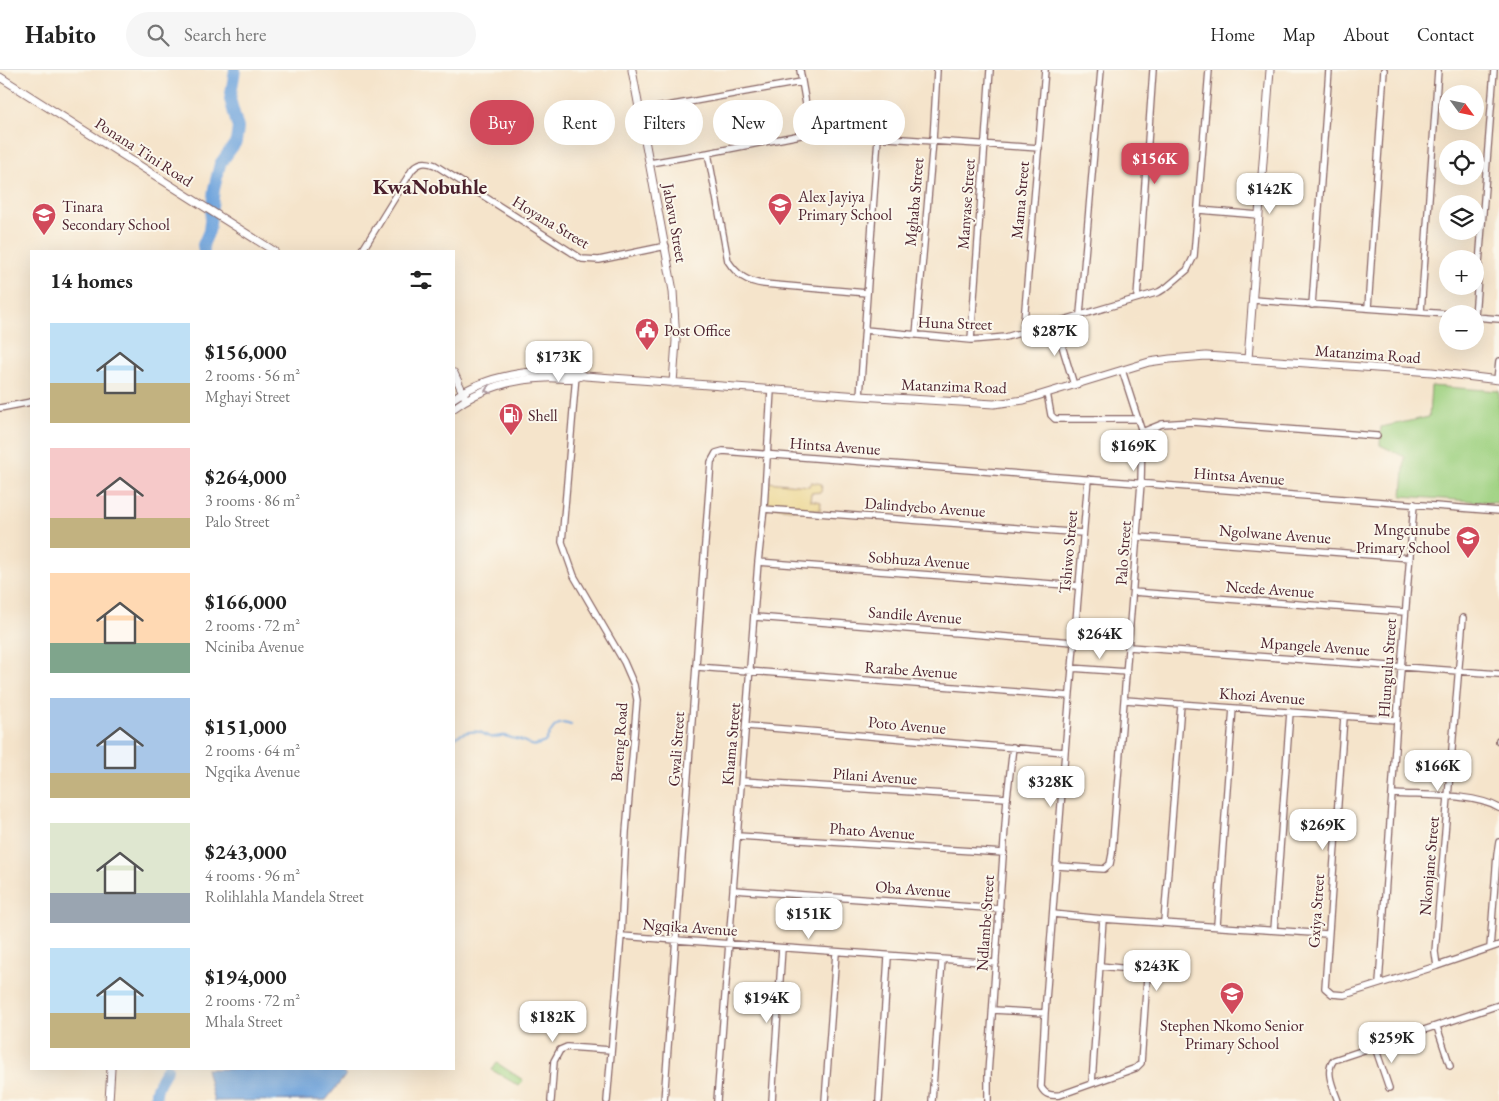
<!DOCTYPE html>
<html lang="en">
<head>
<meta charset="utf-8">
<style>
	:root { --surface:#fff; --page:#f6f6f6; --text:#222; --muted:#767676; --line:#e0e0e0; --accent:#d1495b }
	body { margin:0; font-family:"EB Garamond",serif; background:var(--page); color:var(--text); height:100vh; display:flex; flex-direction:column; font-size:19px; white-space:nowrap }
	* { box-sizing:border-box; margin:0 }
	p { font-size:16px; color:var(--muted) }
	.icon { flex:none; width:28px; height:28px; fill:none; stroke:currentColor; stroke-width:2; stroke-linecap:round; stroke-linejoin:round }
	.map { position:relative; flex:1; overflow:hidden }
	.drawer { position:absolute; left:30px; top:180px; width:425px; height:820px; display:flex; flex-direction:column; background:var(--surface); border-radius:0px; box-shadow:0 5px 20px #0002 }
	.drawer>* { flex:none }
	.guide { position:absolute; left:470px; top:30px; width:475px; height:45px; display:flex; gap:10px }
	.needle { width:32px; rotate:123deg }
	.fabs { position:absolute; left:1439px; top:15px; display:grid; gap:10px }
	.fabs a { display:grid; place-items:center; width:45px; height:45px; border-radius:50%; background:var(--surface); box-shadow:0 5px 20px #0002; font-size:25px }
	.price { position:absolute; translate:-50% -42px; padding:0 11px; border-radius:10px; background:#fff; color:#222; font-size:16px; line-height:32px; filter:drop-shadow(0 1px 2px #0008) }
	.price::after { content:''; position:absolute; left:50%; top:30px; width:15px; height:11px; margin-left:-8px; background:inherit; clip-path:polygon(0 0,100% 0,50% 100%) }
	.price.on { background:var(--accent); color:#fff }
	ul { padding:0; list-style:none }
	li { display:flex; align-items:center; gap:15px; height:125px; padding:0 20px }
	li span { display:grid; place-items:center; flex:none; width:140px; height:100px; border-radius:0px; color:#555 }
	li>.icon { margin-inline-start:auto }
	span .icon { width:60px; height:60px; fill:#fffc; stroke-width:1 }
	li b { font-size:21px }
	h2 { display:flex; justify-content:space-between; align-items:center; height:60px; padding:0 20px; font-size:21px }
	.chip { padding:0 18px; border-radius:22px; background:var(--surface); box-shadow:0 5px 20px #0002; font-size:18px; line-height:45px }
	.chip.on { background:var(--accent); color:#fff }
	header { display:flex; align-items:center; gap:30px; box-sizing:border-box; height:70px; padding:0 25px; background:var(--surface); border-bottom:1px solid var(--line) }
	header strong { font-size:24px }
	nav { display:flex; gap:28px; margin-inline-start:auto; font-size:18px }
	.search { width:350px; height:45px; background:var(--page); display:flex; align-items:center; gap:12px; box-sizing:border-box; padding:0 18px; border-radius:28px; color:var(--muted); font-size:19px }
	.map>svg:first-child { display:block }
	.green { fill:#9fd181; stroke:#747856 }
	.sand { fill:#eeda9e; stroke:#9c7c64 }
	.water { fill:#71a5dd; stroke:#5e6284 }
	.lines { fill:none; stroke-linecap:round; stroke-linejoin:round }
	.stream { stroke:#71a5dd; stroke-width:2 }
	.river { stroke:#71a5dd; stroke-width:12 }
	.minor-casing { stroke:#866463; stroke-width:8 }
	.tertiary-casing { stroke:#866463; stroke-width:9 }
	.minor { stroke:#fff; stroke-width:5.5 }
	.tertiary { stroke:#fff; stroke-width:7 }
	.oneway { stroke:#ae9aa0 }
	.labels { text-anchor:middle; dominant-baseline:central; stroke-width:4; stroke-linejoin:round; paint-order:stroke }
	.street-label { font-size:16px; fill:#4a1f2b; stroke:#fbf7ec }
	.poi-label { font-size:16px; fill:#4a1f2b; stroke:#fbf7ec; text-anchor:start }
	.district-label { font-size:21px; font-weight:bold; fill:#4a1f2b; stroke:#fbf7ec }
</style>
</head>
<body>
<header>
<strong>Habito</strong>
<div class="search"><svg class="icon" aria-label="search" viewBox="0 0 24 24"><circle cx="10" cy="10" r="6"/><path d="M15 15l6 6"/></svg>Search here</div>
<nav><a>Home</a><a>Map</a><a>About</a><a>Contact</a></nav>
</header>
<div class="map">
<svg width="1499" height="1031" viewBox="0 0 1499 1031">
	<rect width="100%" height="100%" fill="#fbf7ec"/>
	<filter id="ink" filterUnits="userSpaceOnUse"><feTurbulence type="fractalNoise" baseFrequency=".02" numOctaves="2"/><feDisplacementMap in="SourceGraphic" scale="10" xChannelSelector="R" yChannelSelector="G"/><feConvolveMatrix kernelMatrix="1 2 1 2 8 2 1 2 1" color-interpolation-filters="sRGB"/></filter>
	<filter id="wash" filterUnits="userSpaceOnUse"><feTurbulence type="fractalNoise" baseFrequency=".0096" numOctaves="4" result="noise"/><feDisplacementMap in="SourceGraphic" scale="20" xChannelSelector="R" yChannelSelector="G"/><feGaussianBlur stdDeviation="1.12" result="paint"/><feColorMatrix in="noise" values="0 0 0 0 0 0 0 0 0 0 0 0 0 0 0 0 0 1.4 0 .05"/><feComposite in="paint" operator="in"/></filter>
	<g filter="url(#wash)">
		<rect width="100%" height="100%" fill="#f5e4cb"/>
		<path class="green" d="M1431,316L1499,321V433L1402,426L1405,387L1380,375L1381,357L1429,347Z
			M497,993L523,1010L519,1016L492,1000Z"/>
		<path class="sand" d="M767,412L809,416L811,412L822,414L821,422L811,423L810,430L821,432L820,440C808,439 774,441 766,432Z"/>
		<path class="water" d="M206,999H336L346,1005L326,1030L214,1031Z"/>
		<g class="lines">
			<path class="stream" d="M454,668C462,663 470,660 480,662C483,663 486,666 490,667C495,668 501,665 505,666C510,668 515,669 520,670C534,674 528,679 545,672C551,662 555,648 571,655"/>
			<path class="river" d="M204,181L203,175L209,161L214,119L220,94L236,72L238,58L230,29L235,0
				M156,1031C154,1018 161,1010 167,999"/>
		</g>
	</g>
	<g filter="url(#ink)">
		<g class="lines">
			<defs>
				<path id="minor" d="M800,0L811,63
					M639,41L801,12
					M708,83L728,191C737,205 747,212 764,214L867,223
					M650,93L708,83L811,63L1039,78
					M1199,140L1259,145
					M362,181L412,100C419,92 425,91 435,95L582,189L599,190L666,176
					M1137,228L1153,0
					M1253,230L1448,244
					M1312,235L1329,0
					M1368,238L1384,0
					M1421,242L1438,0
					M1080,244L1101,0
					M1475,246L1494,0
					M1475,247L1499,249
					M1055,253L1074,315
					M865,260L971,270L1006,267L1159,222L1167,217L1187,200L1194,186L1209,0
					M1023,263L1045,0
					M916,265L933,71L937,0
					M971,270L990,0
					M576,305L562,472L574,506L624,592L634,615L637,630L626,762L621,866L607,1031
					M1497,310L1499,291
					M1047,323L1051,345L1055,349H1137
					M860,326L878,68
					M0,338L31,332
					M1142,362L1162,354L1192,352L1377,366
					M1088,409L1065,682L1045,943L1041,1017C1045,1025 1051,1026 1060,1025L1136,998L1141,993L1147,907L1140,900L1100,896
					M764,439L1083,463
					M1138,467L1410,488
					M758,492L1079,516
					M1133,522L1405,542
					M755,547L1073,572
					M1129,577L1499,604
					M697,597L1069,626
					M1071,598L1127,602
					M1125,630L1397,650
					M1344,647L1325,918L1332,924L1344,925L1437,896L1499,875
					M747,656L1065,682
					M1499,671V670
					M742,711L1007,728
					M1393,724C1423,726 1473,723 1499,738
					M738,766L1004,783
					M1057,796L1104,799L1110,794L1112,784L1141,413L1142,362L1122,300
					M734,820L1000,839
					M1053,844L1103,849L1327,864
					M1164,852L1181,634
					M1217,855L1233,638
					M1274,860L1290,642
					M621,866L996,893
					M1490,878L1497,785L1499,772
					M1437,896L1435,882L1463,548
					M1379,914L1397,650L1414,434
					M993,940L1045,943
					M1437,957L1450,996
					M1375,977L1389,1018
					M1092,1013L1103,849
					M551,1031L554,991L560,980L567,977L611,980
					M664,1031L711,392L716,383L723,381L1499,441
					M717,1031L758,492L764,439L771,320
					M772,1031L782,878
					M825,1031L836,883
					M879,1031L888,887
					M932,1031L942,890
					M988,1031V1004L1007,728L1013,677
					M1338,1031C1334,1019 1324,1001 1334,990L1499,935"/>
				<path id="tertiary" d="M632,0L673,221L676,271L673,313
					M0,7L274,181
					M1248,289L1270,0
					M454,303L464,325
					M454,328C485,306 536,297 574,303C578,303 581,305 585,306L860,326L994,334L1024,330L1149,292L1170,289L1206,286L1432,302L1499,310
					M454,338C480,318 514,309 546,308C558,307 571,311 581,306
					M109,1031L111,999"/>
			</defs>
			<use href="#minor" class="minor-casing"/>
			<use href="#tertiary" class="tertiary-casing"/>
			<use href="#minor" class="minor"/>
			<use href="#tertiary" class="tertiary"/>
		</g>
		<defs><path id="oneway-chevron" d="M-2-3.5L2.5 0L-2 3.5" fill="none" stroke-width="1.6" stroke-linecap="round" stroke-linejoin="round" transform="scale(1.25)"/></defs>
		<use class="oneway" href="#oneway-chevron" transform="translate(488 320) rotate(160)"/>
	</g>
	<defs>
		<symbol id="school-pin" viewBox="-11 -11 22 30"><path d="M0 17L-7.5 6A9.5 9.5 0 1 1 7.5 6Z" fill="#d1495b" stroke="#fbf7ec"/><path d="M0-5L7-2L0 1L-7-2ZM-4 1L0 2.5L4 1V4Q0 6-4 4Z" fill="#fff"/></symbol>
		<symbol id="civic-pin" viewBox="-11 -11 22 30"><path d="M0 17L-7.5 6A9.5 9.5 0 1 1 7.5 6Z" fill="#d1495b" stroke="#fbf7ec"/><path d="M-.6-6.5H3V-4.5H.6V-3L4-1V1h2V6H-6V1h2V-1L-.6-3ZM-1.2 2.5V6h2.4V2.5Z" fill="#fff"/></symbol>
		<symbol id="fuel-pin" viewBox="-11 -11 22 30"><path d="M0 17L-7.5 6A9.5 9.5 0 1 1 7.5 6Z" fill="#d1495b" stroke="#fbf7ec"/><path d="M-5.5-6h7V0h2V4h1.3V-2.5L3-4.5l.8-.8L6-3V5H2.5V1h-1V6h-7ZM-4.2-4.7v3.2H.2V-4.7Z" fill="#fff"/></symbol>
	</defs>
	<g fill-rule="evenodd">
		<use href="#school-pin" x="766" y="121" width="28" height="38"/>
		<use href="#school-pin" x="30" y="131" width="28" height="38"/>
		<use href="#civic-pin" x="633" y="246" width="28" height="38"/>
		<use href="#fuel-pin" x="497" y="331" width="28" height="38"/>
		<use href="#school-pin" x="1454" y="454" width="28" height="38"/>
		<use href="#school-pin" x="1218" y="910" width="28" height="38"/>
	</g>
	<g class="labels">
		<g class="street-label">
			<text transform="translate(144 82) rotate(33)">Ponana Tini Road</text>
			<text transform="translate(1020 130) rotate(-85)">Mama Street</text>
			<text transform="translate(914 132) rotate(-85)">Mghaba Street</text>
			<text transform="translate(966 134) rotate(-86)">Manyase Street</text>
			<text transform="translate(551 152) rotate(31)">Hoyana Street</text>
			<text transform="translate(675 153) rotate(80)">Jabavu Street</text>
			<text transform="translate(955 253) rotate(2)">Huna Street</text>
			<text transform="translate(1368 284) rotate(4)">Matanzima Road</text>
			<text transform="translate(954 316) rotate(2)">Matanzima Road</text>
			<text transform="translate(835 376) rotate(4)">Hintsa Avenue</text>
			<text transform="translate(1239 406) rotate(4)">Hintsa Avenue</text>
			<text transform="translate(925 437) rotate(4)">Dalindyebo Avenue</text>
			<text transform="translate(1275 464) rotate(4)">Ngolwane Avenue</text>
			<text transform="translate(1068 482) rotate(-85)">Tshiwo Street</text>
			<text transform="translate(1123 483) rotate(-86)">Palo Street</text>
			<text transform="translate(919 490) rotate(4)">Sobhuza Avenue</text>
			<text transform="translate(1270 519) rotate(4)">Ncede Avenue</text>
			<text transform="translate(915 545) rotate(4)">Sandile Avenue</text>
			<text transform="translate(1315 576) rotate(4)">Mpangele Avenue</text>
			<text transform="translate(1387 598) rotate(-86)">Hlungulu Street</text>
			<text transform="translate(911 600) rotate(4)">Rarabe Avenue</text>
			<text transform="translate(1262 626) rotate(4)">Khozi Avenue</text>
			<text transform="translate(907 655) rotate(5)">Poto Avenue</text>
			<text transform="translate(619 672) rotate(-86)">Bereng Road</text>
			<text transform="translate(731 674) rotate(-85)">Khama Street</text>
			<text transform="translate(676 679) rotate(-86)">Gwali Street</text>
			<text transform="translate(875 706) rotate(4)">Pilani Avenue</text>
			<text transform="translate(872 761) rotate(4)">Phato Avenue</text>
			<text transform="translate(1429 796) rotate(-85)">Nkonjane Street</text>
			<text transform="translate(913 819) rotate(4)">Oba Avenue</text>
			<text transform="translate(1316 841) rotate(-86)">Gxiya Street</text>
			<text transform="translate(985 853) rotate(-86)">Ndlambe Street</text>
			<text transform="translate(690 857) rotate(4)">Ngqika Avenue</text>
		</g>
		<g class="poi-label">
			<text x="798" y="126">Alex Jayiya<tspan x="798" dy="18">Primary School</tspan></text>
			<text x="62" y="136">Tinara<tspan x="62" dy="18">Secondary School</tspan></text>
			<text x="664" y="260">Post Office</text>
			<text x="528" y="345">Shell</text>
			<text x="1450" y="459" text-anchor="end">Mngcunube<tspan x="1450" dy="18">Primary School</tspan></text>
			<text x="1232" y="955" text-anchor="middle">Stephen Nkomo Senior<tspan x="1232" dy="18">Primary School</tspan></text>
		</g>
		<g class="district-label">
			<text x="430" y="116">KwaNobuhle</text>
		</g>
	</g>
</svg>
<div class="fabs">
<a><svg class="needle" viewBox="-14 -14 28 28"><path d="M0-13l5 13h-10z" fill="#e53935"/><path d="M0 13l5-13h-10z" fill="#767676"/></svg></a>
<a><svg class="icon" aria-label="locate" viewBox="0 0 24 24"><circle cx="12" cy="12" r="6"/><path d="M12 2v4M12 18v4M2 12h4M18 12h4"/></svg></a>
<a><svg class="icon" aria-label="layers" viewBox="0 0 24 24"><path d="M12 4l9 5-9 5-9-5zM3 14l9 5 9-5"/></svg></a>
<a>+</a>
<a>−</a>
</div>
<b class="price on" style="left:1155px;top:115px">$156K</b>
<b class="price" style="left:1270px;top:145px">$142K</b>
<b class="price" style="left:1055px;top:287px">$287K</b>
<b class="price" style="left:559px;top:313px">$173K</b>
<b class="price" style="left:1134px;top:402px">$169K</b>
<b class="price" style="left:1100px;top:590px">$264K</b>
<b class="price" style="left:1438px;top:722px">$166K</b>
<b class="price" style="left:1051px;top:738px">$328K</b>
<b class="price" style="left:1323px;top:781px">$269K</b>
<b class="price" style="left:809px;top:870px">$151K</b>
<b class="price" style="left:1157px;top:922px">$243K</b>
<b class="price" style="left:767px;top:954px">$194K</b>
<b class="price" style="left:553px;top:973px">$182K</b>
<b class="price" style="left:1392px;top:994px">$259K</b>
<div class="guide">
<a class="chip on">Buy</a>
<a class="chip">Rent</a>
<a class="chip">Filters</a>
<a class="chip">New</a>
<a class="chip">Apartment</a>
</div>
<section class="drawer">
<h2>14 homes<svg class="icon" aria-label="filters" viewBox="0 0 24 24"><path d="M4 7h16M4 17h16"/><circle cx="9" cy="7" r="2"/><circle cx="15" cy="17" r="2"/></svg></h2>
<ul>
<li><span style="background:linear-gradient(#bfe0f5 60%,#c2b280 0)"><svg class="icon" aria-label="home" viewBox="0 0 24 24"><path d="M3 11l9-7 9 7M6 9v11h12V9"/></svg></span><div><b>$156,000</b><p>2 rooms · 56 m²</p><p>Mghayi Street</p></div></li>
<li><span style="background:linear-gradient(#f6c9c9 70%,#c2b280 0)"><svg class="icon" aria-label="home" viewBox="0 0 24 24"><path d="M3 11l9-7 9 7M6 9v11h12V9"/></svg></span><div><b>$264,000</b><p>3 rooms · 86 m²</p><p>Palo Street</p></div></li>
<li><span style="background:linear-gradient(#ffd9b3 70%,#7fa58c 0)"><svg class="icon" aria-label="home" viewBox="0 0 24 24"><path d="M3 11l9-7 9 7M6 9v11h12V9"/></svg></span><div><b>$166,000</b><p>2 rooms · 72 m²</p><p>Nciniba Avenue</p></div></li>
<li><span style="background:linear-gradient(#a9c7e8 75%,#c2b280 0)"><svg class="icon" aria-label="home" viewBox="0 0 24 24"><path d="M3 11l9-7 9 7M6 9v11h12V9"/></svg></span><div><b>$151,000</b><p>2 rooms · 64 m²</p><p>Ngqika Avenue</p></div></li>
<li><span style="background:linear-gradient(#dfe7d0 70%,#9aa5b1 0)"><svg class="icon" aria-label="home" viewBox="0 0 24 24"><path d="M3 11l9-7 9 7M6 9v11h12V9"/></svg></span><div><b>$243,000</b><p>4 rooms · 96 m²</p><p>Rolihlahla Mandela Street</p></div></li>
<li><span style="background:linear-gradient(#bfe0f5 65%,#c2b280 0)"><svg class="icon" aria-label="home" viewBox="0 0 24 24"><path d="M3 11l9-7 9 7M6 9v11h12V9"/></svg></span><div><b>$194,000</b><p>2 rooms · 72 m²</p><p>Mhala Street</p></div></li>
</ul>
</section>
</div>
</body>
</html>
